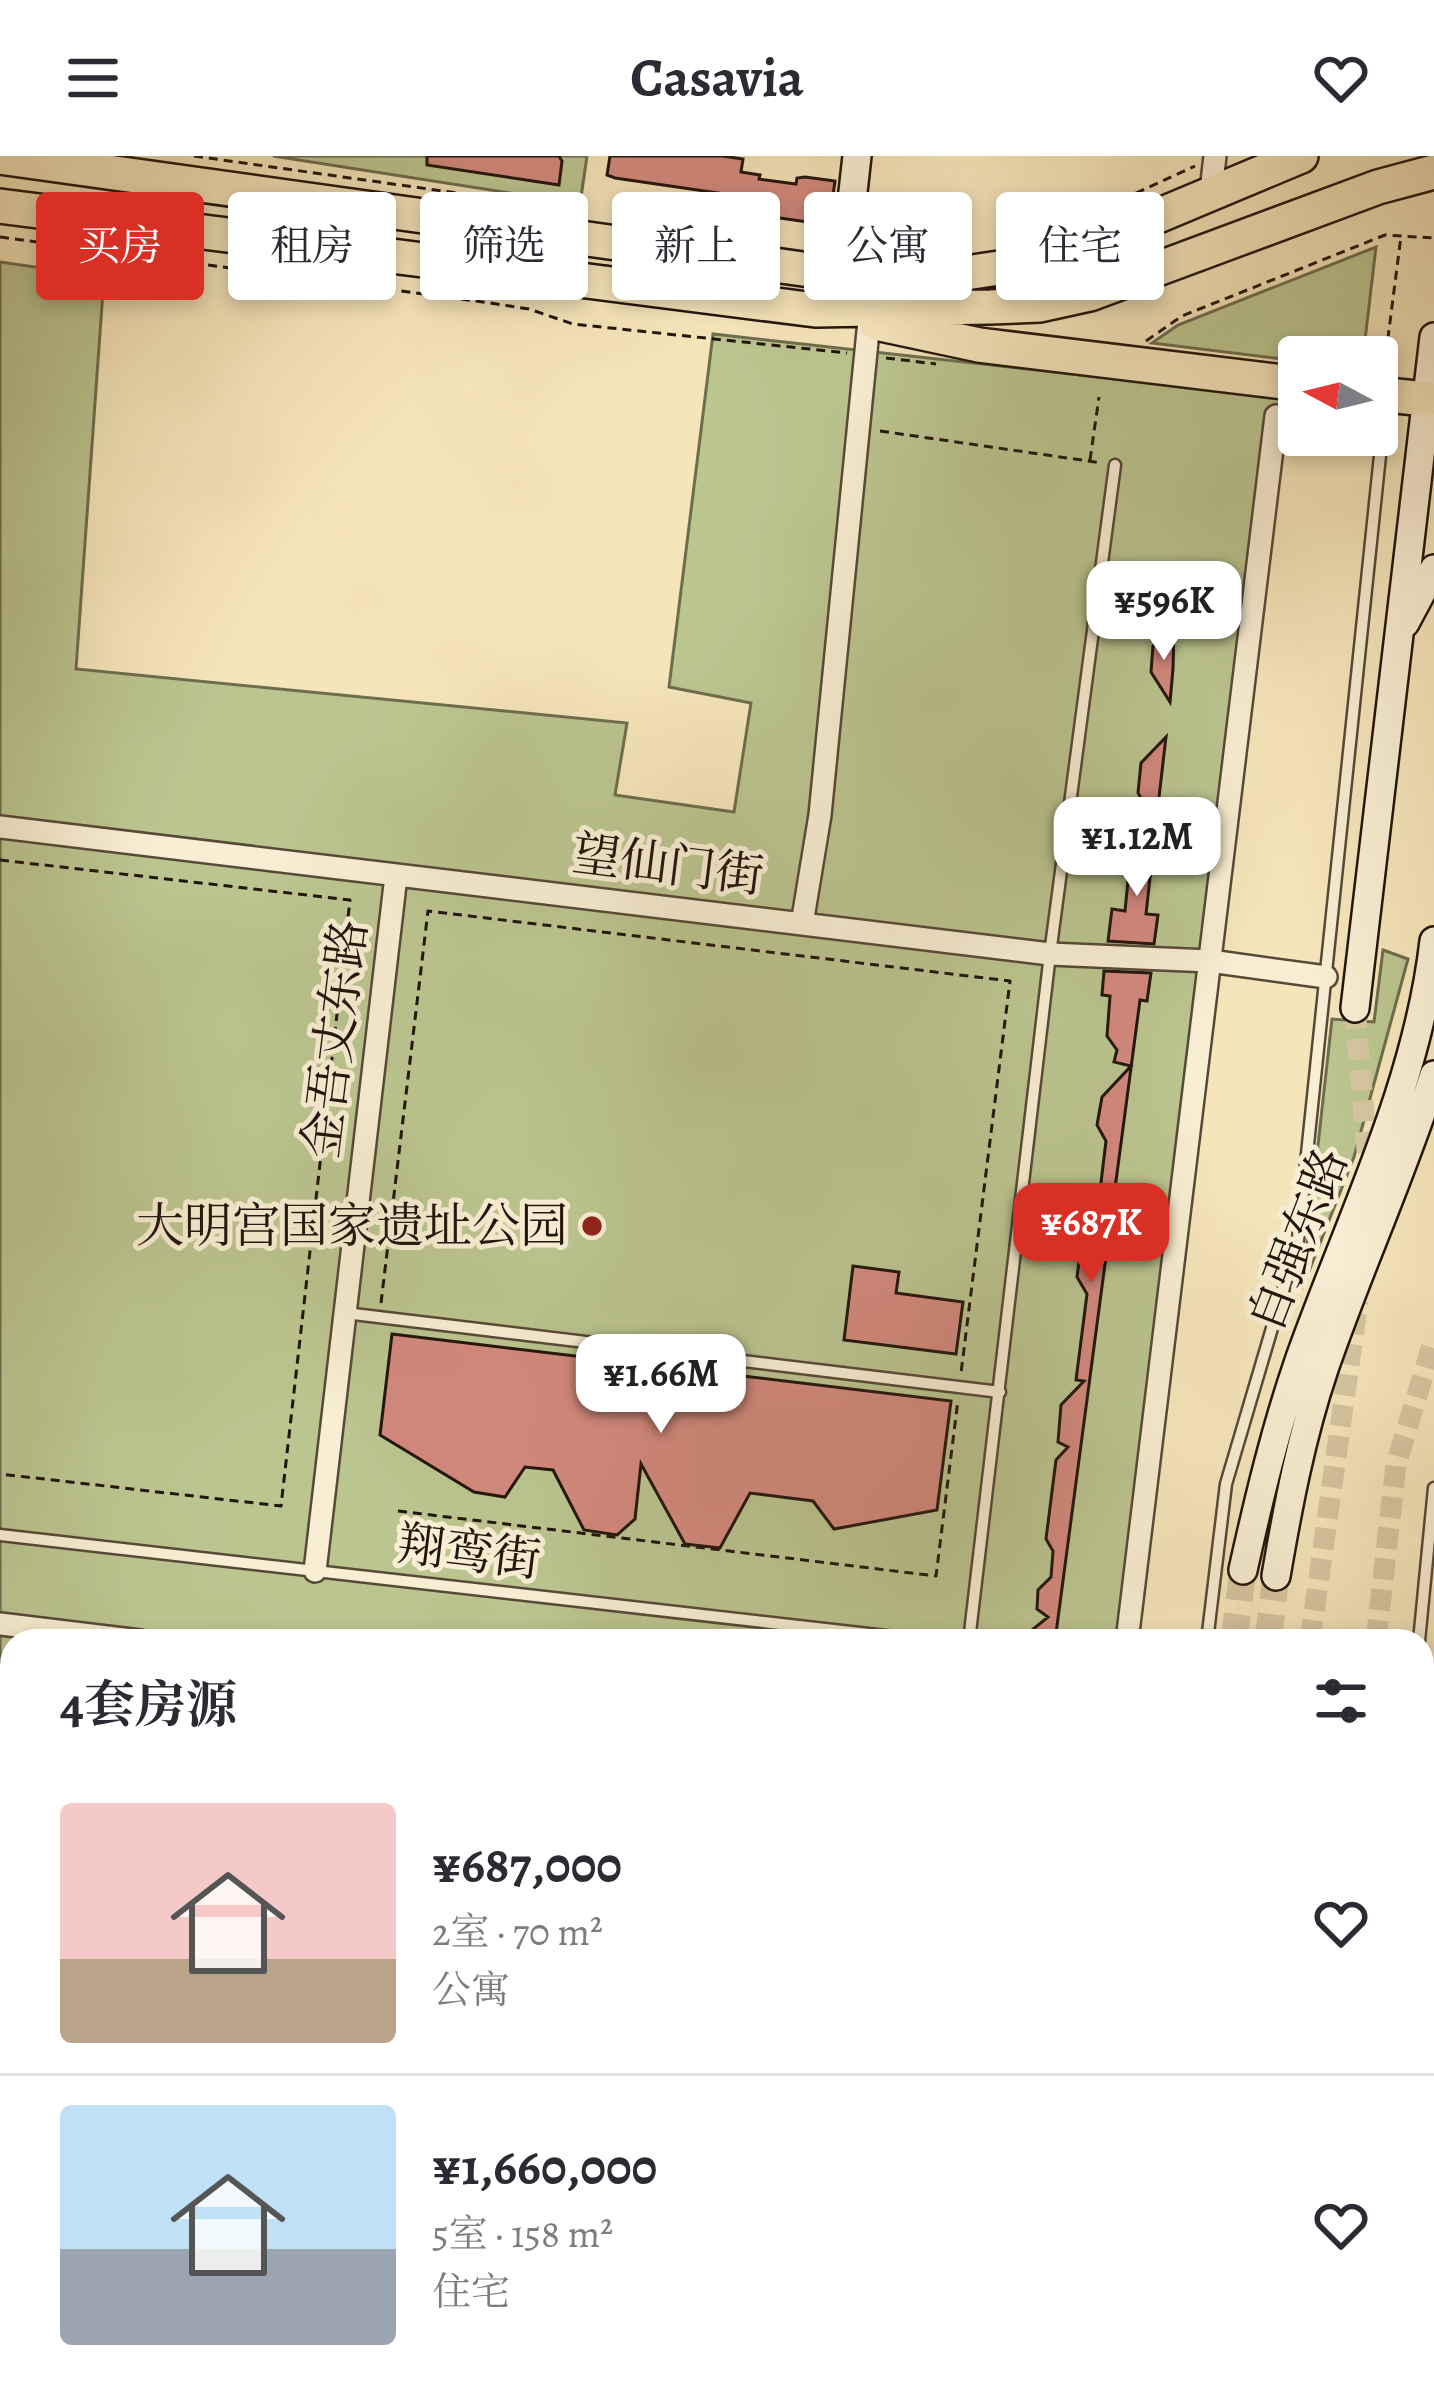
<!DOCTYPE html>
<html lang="zh">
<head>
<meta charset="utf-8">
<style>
	:root { --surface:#fff; --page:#f2f2f3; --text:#2b2b33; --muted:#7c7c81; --line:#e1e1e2; --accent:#d93025 }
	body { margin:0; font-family:Alegreya,"Noto Serif SC",serif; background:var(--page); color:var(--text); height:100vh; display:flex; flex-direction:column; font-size:45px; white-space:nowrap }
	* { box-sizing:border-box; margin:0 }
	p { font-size:39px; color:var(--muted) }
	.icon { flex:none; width:66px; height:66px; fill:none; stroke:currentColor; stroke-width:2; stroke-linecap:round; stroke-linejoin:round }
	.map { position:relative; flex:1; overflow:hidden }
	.panel { position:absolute; left:0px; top:1473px; width:1434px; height:771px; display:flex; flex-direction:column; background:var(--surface); border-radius:36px 36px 0 0; box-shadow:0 6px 18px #0003 }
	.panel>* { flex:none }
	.top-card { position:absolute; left:36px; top:36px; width:1362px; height:108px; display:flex; gap:24px }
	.needle { width:78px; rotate:277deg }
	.buttons { position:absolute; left:1278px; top:180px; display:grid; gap:24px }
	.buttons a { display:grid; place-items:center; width:120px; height:120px; border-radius:12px; background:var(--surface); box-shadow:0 6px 18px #0003; font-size:60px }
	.price { position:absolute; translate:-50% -102px; padding:0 27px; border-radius:24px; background:#fff; color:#222; font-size:39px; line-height:78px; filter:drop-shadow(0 3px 6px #0008) }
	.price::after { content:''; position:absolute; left:50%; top:72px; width:36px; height:27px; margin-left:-18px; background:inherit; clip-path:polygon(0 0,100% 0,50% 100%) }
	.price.selected { background:var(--accent); color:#fff }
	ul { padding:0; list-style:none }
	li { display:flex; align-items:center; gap:36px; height:300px; padding:0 60px }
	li+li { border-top:3px solid var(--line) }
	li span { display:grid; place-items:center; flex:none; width:336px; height:240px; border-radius:12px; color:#555 }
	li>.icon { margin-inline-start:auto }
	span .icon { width:144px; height:144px; fill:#fffc; stroke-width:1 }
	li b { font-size:51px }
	h2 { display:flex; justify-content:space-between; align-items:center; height:144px; padding:0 60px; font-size:51px }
	.pill { padding:0 42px; border-radius:12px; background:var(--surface); box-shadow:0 6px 18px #0003; font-size:42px; line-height:108px }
	.pill.selected { background:var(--accent); color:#fff }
	header { display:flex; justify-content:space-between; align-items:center; height:156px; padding:0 60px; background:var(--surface); font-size:54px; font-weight:600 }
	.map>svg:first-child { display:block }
	.green { fill:#bbc590; stroke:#6e6d4e; stroke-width:3 }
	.building { fill:#d3897e; stroke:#22150d; stroke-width:3 }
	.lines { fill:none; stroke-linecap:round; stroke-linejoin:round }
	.street-tunnel { stroke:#d5c6a1; stroke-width:21; stroke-dasharray:21 10; stroke-linecap:butt }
	.secondary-tunnel { stroke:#d5c6a1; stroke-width:27; stroke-dasharray:27 14; stroke-linecap:butt }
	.lane-casing { stroke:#574938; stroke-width:15 }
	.street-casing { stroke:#574938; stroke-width:26 }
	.secondary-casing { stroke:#22150d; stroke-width:32 }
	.primary-casing { stroke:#22150d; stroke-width:38 }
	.path { stroke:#22150d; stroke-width:3; stroke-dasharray:9 6; stroke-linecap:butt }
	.lane { stroke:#f8eed3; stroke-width:10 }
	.street { stroke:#f8eed3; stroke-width:21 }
	.secondary { stroke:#f8eed3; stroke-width:27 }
	.primary { stroke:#f5e5bb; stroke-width:33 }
	.poi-dot { fill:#8f2418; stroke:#f8eed3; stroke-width:4.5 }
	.labels { text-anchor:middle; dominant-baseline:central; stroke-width:10; stroke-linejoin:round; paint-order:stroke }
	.street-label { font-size:48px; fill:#22150d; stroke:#f8eed3 }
	.poi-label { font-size:48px; fill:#22150d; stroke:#f8eed3; text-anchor:end }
</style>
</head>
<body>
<header><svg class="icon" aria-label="menu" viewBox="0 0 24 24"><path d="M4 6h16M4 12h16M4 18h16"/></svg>Casavia<svg class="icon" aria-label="heart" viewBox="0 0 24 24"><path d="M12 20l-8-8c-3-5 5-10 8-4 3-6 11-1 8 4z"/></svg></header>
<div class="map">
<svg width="1434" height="2242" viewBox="0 0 1434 2242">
	<rect width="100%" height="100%" fill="#f5e5bb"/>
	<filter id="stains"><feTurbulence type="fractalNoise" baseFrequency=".00167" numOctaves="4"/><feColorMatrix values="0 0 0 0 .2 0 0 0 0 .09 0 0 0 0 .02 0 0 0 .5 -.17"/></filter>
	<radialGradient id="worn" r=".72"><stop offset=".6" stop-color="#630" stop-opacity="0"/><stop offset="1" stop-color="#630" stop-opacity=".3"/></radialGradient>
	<path class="green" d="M273,0H587L580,48Z
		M1376,91L1363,201H1299V205L1152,187L1178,169Z
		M0,106L104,121L76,513L627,567L615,639L734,656L751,547L669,531L713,178L1287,242L1132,1485H12V2232H1039L1038,2242H0Z
		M1383,794L1408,803L1354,1001L1302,1133L1332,863L1374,866Z"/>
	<path class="building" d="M427,0H559L562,5L559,29L427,9Z
		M610,0H722L743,3L741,16L760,19L759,23L796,28L797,22L805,21L835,25L829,69L737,56L739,40L615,22L607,19Z
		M1174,471L1173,513L1170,546L1151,516L1153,490Z
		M1166,581L1156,667L1138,637L1141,607Z
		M1156,667L1146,758L1158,759L1154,788L1108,785L1112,753L1125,755L1131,695Z
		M1104,815L1151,817L1147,845L1140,844L1055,1485H1031L1032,1474L1048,1461L1037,1453L1038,1434L1051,1421L1053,1395L1046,1383L1056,1304L1068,1291L1058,1286L1061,1249L1084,1225L1076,1224L1087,1138L1077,1121L1086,1053L1099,1043L1106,985L1097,969L1102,941L1131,910L1114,906L1117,894L1107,880L1110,840L1102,839Z
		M853,1110L899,1116L896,1137L963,1146L956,1198L844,1184Z
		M392,1178L951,1245L937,1354L834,1373L813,1345L750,1337L720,1392L685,1388L641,1308L635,1363L617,1379L584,1374L553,1314L525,1311L505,1341L474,1336L380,1279Z"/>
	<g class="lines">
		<path class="street-tunnel" d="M1355,852L1369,1019
			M1310,1485L1358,1145
			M1376,1485L1396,1309L1434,1183"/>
		<path class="secondary-tunnel" d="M1234,1485L1243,1414
			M1268,1485L1276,1420
			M1143,2242L1144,2232
			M1177,2242L1178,2232"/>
		<defs>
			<path id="lane" d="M345,1157L1000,1236
				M0,1379L930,1485
				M969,1485L1050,798L1115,309
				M1207,1485L1226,1328L1298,1084L1381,290V242
				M1419,1485L1434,1332"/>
			<path id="street" d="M1211,35L1215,0
				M0,671L1050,798L1210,805L1326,821
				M802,768L820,659L869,165
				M315,1415L396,720
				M0,1468L140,1485
				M1127,1485L1276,260
				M1034,2242L1035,2232"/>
			<path id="secondary" d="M844,116L857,0
				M1405,467L1434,413
				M1355,852L1434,181
				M1243,1414C1259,1342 1276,1271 1300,1202C1349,1064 1417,932 1434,785
				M1276,1420C1288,1350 1301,1281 1324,1213C1358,1114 1402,1019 1434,919"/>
			<path id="primary" d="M0,1L810,114L946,120L1012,110L1061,98L1122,75L1301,0
				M0,50L815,154L990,151L1040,149L1090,138L1378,31L1434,16
				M876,167L979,189L1299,228
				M1377,238L1426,243"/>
		</defs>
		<use href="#lane" class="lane-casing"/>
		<use href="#street" class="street-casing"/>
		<use href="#secondary" class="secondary-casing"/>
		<use href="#primary" class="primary-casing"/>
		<path class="path" d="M194,0L464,38
			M1095,56L1195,10
			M0,81L490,147L529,153L573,168L847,197
			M925,92L970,89
			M1146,185L1182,160L1385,79L1434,82
			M886,202L936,208
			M1384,213L1401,80
			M880,275L1102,307
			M1090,304L1099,241
			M0,704L350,744L281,1350L0,1318
			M381,1147L428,755L1010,825L961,1217
			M398,1355L936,1420L958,1244
			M1422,1627L1434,1528
			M1422,2001L1434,2002
			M0,2228L12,2229
			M35,2232L115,2242
			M1115,2242L1116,2232
			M1350,2242L1351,2232"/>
		<use href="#lane" class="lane"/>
		<use href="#street" class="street"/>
		<use href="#secondary" class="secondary"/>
		<use href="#primary" class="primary"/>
	</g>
	<circle class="poi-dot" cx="592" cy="1070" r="12"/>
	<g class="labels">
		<g class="street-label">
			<text transform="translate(668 709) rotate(7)">望仙门街</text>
			<text transform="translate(335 883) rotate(-83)">金吾丈东路</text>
			<text transform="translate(1298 1084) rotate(-69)">自强东路</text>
			<text transform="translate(469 1396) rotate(7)">翔鸾街</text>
		</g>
		<g class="poi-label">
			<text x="568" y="1070">大明宫国家遗址公园</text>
		</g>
	</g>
	<rect width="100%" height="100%" filter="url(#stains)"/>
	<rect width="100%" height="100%" fill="url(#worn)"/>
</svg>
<div class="buttons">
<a><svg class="needle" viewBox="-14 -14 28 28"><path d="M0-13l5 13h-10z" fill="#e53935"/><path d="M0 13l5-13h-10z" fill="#7c7c81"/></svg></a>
</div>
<b class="price" style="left:1164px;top:507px">¥596K</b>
<b class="price" style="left:1137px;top:743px">¥1.12M</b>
<b class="price selected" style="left:1091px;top:1129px">¥687K</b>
<b class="price" style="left:661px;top:1280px">¥1.66M</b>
<div class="top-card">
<a class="pill selected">买房</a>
<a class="pill">租房</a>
<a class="pill">筛选</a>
<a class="pill">新上</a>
<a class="pill">公寓</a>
<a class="pill">住宅</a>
</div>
<section class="panel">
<h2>4套房源<svg class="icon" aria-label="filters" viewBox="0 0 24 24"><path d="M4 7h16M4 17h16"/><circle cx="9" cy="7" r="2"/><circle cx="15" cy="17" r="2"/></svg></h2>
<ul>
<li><span style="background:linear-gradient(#f6c9c9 65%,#b9a48a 0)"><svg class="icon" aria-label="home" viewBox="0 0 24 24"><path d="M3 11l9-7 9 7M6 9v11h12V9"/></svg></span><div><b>¥687,000</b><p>2室 · 70 m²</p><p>公寓</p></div><svg class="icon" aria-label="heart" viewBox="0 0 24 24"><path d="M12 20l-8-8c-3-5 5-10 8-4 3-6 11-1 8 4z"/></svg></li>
<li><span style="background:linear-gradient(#bfe0f5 60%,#9aa5b1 0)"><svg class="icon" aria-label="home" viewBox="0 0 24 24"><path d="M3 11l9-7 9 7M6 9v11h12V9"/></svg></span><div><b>¥1,660,000</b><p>5室 · 158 m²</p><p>住宅</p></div><svg class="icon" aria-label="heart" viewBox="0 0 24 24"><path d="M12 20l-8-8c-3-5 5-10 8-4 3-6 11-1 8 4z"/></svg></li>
</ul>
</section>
</div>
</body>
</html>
